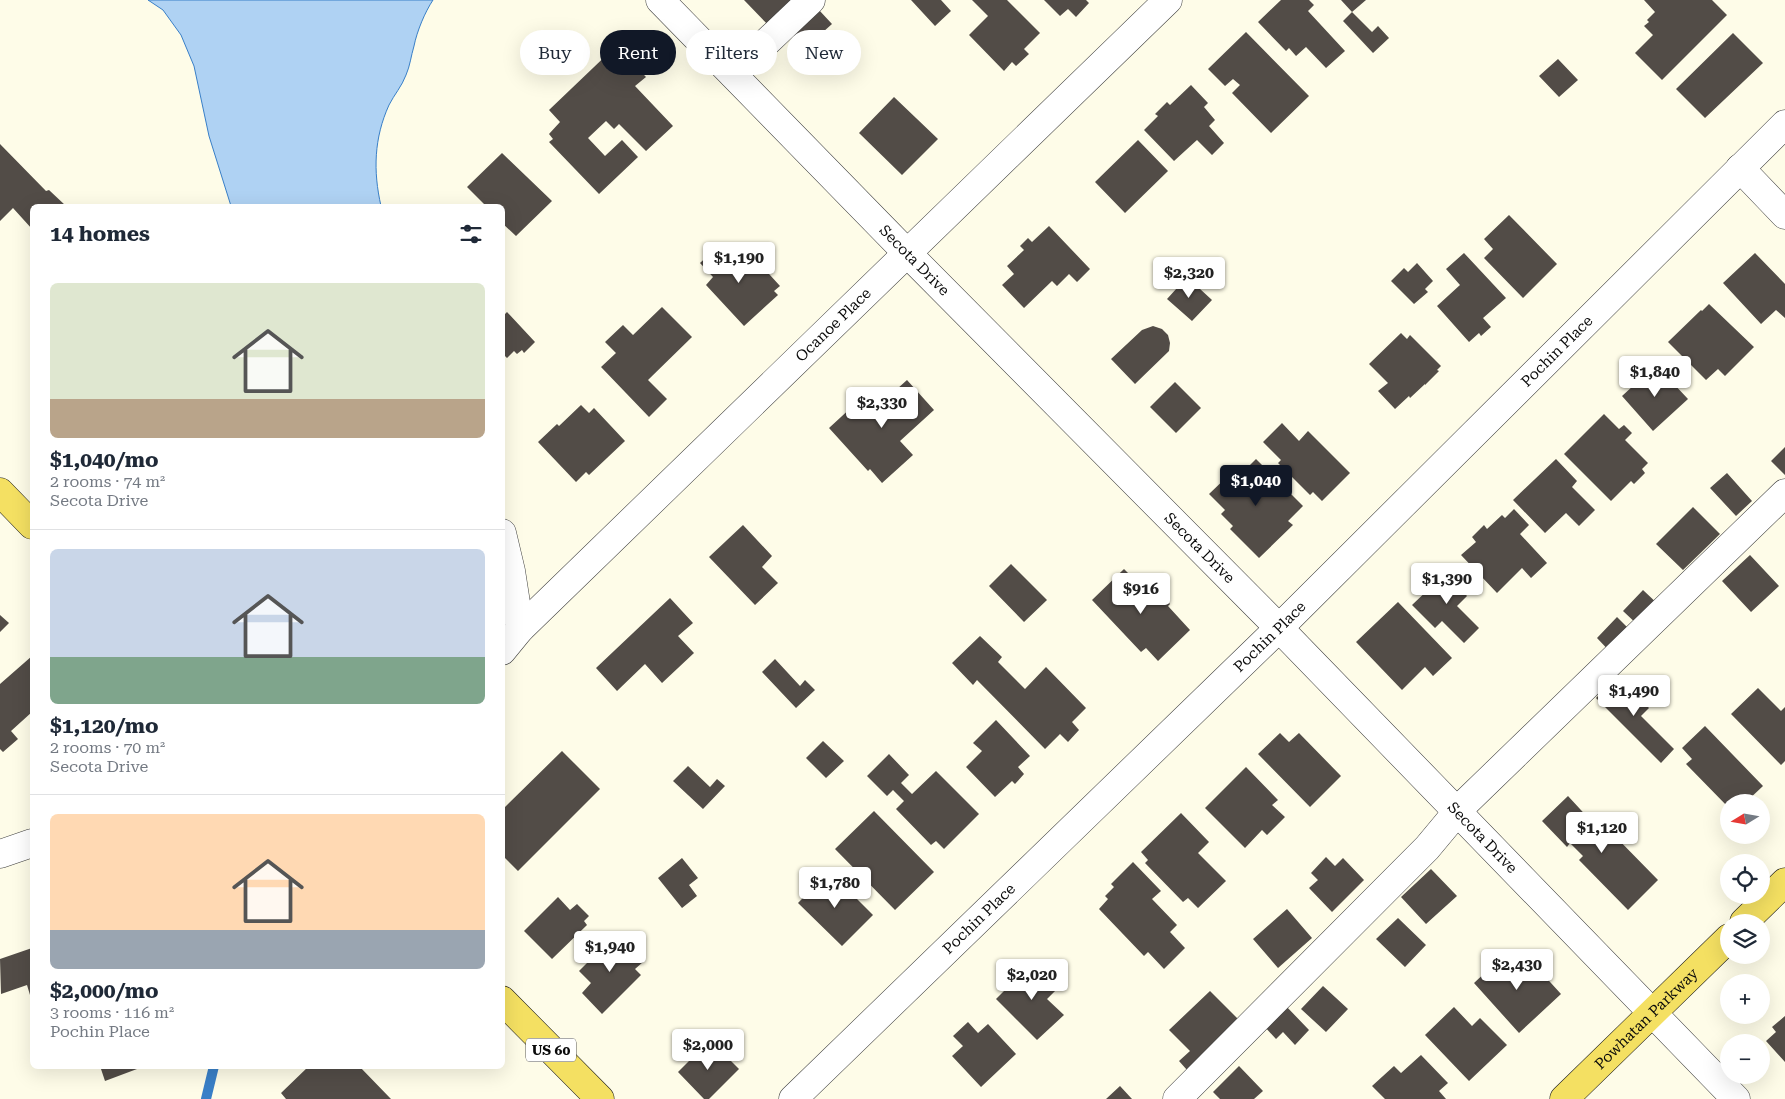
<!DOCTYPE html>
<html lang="en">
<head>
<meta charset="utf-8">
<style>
	:root { --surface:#fff; --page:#f6f6f7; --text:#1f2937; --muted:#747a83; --line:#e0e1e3; --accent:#111827 }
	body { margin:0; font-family:"Roboto Serif",serif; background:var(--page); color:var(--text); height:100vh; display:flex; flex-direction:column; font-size:19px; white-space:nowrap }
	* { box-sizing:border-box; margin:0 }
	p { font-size:16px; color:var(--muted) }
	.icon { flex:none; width:28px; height:28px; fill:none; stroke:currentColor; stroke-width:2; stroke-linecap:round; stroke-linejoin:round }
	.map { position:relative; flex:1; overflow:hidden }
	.details { position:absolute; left:30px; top:204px; width:475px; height:865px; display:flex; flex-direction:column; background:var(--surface); border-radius:8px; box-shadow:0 5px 20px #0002 }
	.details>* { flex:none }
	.hud { position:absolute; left:520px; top:30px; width:475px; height:45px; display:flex; gap:10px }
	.needle { width:32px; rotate:259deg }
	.tools { position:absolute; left:1720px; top:794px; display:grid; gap:10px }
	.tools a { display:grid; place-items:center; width:50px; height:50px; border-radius:50%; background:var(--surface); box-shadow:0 5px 20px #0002; font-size:25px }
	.price { position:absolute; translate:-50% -42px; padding:0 11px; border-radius:5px; background:#fff; color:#222; font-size:16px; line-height:32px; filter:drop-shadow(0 1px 2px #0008) }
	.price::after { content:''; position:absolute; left:50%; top:30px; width:15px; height:11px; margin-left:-8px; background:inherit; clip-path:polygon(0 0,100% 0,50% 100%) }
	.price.active { background:var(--accent); color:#fff }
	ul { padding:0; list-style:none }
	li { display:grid; align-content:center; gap:10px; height:265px; padding:0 20px }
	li+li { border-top:1px solid var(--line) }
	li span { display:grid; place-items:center; height:155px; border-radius:8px; color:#555 }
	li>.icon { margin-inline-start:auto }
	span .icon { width:90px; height:90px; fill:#fffc; stroke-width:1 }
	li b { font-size:21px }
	h2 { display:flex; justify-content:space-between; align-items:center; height:60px; padding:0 20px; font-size:21px }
	.pill { padding:0 18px; border-radius:22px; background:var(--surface); box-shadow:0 5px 20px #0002; font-size:18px; line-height:45px }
	.pill.active { background:var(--accent); color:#fff }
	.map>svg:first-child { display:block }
	.water { fill:#afd2f3; stroke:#397fc7 }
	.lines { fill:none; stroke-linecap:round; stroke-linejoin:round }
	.stream { stroke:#397fc7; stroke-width:10 }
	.building { fill:#524c47 }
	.minor-casing { stroke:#3d3d3d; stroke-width:29 }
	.major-casing { stroke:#1b1b1b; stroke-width:29 }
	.minor { stroke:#fff; stroke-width:28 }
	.major { stroke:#f4e062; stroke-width:28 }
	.labels { text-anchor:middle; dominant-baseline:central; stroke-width:5; stroke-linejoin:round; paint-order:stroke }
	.shield { fill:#fff; stroke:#545454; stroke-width:1 }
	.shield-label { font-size:14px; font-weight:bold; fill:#0a0a0a }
	.street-label { font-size:15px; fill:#0a0a0a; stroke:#fff }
</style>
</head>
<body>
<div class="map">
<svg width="1785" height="1099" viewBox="0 0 1785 1099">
	<rect width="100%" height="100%" fill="#fefce8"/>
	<path class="water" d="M148,0H433C425,12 417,31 414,46C411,56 410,66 406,75C402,86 394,95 389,105C374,138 373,171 381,206H231L209,136L194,66L181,35L163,10Z"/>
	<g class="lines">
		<path class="stream" d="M206,1099L214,1066"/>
	</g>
	<path class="building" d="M744,0H799L771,28Z
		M911,0H941L951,11L935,26Z
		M972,0H1007L1040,33L1024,49L1029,54L1016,66L1012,62L1004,71L969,35L988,16Z
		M1044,0H1086L1089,3L1076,17L1068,9L1060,16Z
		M1281,0H1309L1314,5L1308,11L1345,51L1326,68L1306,47L1296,56L1289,48L1286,51L1258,22Z
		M1341,0H1366L1352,12Z
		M1644,0H1712L1727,15L1662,80L1635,53L1653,35L1644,26L1649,22L1647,20L1655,12Z
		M819,10L832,24L804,49L792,35Z
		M1352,12L1372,32L1378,26L1389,38L1373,53L1343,21Z
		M1246,32L1309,96L1271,133L1232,93L1240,85L1233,79L1225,86L1208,69Z
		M1733,33L1763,63L1705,118L1676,89Z
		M616,46L646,77L635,86L673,126L646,151L619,124L614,129L606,121L588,138L605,156L622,140L638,157L599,194L549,142L553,139L549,134L560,122L549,110Z
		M1558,59L1578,80L1559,97L1539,76Z
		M1191,85L1208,103L1204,107L1215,120L1209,126L1224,143L1212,155L1197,140L1174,161L1144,130L1158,116L1155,114L1167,102L1170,105Z
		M894,97L938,139L902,175L859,133Z
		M1138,140L1168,171L1125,213L1095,182Z
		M0,144L46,191L49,190L66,206H32V229L13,208L0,221Z
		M502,153L552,201L516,236L502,223V206H486L467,187Z
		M1509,215L1557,264L1523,298L1484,258L1493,249L1484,239Z
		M1049,226L1090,269L1077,282L1069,274L1057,286L1052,281L1024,308L1002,285L1014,274L1007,266L1024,250L1020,246L1028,238L1032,242Z
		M723,242L750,271L758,262L780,286L774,291L778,295L744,326L706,285L713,277L700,263Z
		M1464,253L1506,298L1483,318L1491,327L1481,336L1479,333L1469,342L1437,306L1460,285L1446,269Z
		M1755,253L1785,284V318L1776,310L1761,324L1723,283Z
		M1417,263L1433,281L1425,289L1428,292L1414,304L1391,281L1404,268L1408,272Z
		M1187,277L1212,300L1192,321L1167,299Z
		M1709,304L1754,347L1725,376L1718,369L1706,380L1668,342L1701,310L1702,311Z
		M662,307L692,337L648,380L667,399L649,417L601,367L616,353L605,342L623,325L633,335Z
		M507,312L535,342L524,353L522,350L517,354L514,351L507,358L502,353V317Z
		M1153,326L1162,329L1168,335L1170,343L1169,351L1135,384L1111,359L1142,330Z
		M1401,333L1407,339L1410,335L1441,366L1437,370L1439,371L1425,385V384L1410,398L1409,396L1395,409L1378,391L1388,383L1369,364Z
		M1656,365L1688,399L1653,431L1622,396Z
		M907,380L934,410L900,441L913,455L882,483L870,469L868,471L829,428L866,394L877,407Z
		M1175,382L1201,408L1176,433L1150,407Z
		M581,405L589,413L594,408L625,441L589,475L586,472L576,482L538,442L557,424L559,426Z
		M1604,414L1619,429L1624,425L1632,433L1625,440L1648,463L1642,469L1645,473L1634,484L1631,481L1611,501L1564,454Z
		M1282,423L1299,441L1308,431L1350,473L1322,501L1313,492L1310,495L1278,463L1281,460L1263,442Z
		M1785,447V475L1771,461Z
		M1256,459L1303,506L1288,521L1293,525L1259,558L1230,529L1233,526L1221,514L1225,510L1209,494L1231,473L1236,479Z
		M1556,459L1577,481L1572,487L1595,510L1579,526L1566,513L1545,533L1513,500Z
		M1727,473L1752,501L1736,516L1710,488Z
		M1693,507L1720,534L1683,570L1656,544Z
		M1514,509L1529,525L1520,534L1547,563L1531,578L1522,568L1497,593L1461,555L1476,542L1472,537L1484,525L1487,529L1502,515L1505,518Z
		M743,525L772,556L762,567L778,583L755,605L709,557Z
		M1750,555L1779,586L1751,612L1722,581Z
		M1011,564L1047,600L1024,622L989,586Z
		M1453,566L1468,582L1461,589L1467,596L1457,606L1479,628L1464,643L1442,621L1435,628L1412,605Z
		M1124,569L1152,597L1158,591L1170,604L1168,606L1190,630L1158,661L1146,648L1141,652L1092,600Z
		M1643,590L1661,607L1641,628L1623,611Z
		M670,598L693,623L678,636L694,653L662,683L645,664L617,691L596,668Z
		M1398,602L1452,658L1433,676L1425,667L1402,690L1356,642Z
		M0,615L9,623L0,632Z
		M1617,617L1636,636L1615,657L1597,638Z
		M980,636L1002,657L998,662L1025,689L1046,667L1086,708L1072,722L1079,730L1068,742L1060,734L1045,749L977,680L973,685L952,663Z
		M32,656V712L11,731L18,739L3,752L0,749V684Z
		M775,659L800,686L805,680L815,690L796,708L762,672Z
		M1618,676L1649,708L1641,716L1674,749L1661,763L1596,698Z
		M1758,688L1781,711L1785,707V761L1781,765L1731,714Z
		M996,720L1030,756L1018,767L1024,774L1015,784L1012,781L995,797L966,767L982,751L973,743Z
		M1705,726L1763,786L1746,802H1729V808L1686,764L1692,759L1682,748Z
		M1280,733L1289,742L1299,733L1341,776L1310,807L1258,754Z
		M823,741L844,761L826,778L806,758Z
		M562,751L600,789L518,871L502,855V807L504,808Z
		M889,754L909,775L901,783L912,794L936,771L979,814L944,849L936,841L931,845L896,809L904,801L893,790L887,796L867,776Z
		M688,766L710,787L717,779L725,786L703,809L673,781Z
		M1246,767L1278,800L1272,805L1285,817L1267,835L1262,830L1245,848L1205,808Z
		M1568,796L1592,822L1586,828L1598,841L1609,830L1658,880L1628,910L1579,860L1583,856L1570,843L1567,847L1542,821Z
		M874,811L934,872L895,910L835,849Z
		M1181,813L1209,842L1198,853L1226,881L1198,908L1188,898L1183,902L1145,863L1148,860L1141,852Z
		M1326,857L1335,866L1343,858L1364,880L1332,912L1309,888L1318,880L1311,873Z
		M682,858L698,878L689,885L697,896L682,908L658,878Z
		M1133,862L1161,891L1152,899L1177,925L1170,932L1185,948L1164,969L1148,952L1144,956L1099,909L1108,899L1105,896L1114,887L1111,884Z
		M1431,869L1457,896L1426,924L1401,897Z
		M829,871L873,915L842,946L798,903Z
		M558,897L570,910L577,904L589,916L584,921L587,925L552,959L524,931Z
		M1287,909L1312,938L1278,968L1253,939Z
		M1398,918L1426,945L1405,967L1376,939Z
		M616,934L643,962L635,969L641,975L602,1014L582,993L591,983L579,971Z
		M32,948V994L30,995L27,985L1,994L0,959Z
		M1505,954L1520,970L1530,960L1561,994L1519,1033L1474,983Z
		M1033,962L1059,987L1047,999L1064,1015L1037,1040L996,999Z
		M1323,986L1348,1009L1326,1032L1301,1009Z
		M1210,991L1239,1020L1187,1070L1179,1061L1190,1051L1169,1030Z
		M1285,1005L1309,1030L1295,1045L1283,1032L1276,1039L1264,1026Z
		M1454,1007L1472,1026L1480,1018L1507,1045L1469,1081L1425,1035Z
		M1785,1016V1062L1766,1041L1776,1032L1772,1027Z
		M968,1022L978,1033L988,1024L1016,1054L981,1087L952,1056L963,1046L953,1036Z
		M710,1040L739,1069L709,1099H704L678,1072Z
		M1421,1055L1448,1083L1439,1091L1446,1099H1385L1372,1086L1394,1066L1401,1073Z
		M100,1066H136L137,1069L105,1081Z
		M309,1066H359L391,1099H286L281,1093Z
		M1239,1066L1263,1091L1254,1099H1220L1213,1092Z
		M1120,1086L1132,1099H1106Z"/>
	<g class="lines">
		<defs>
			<g id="minor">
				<path id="s1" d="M660,0L908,254L1279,628L1736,1099"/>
				<path d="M733,74L811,0"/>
				<path d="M1740,168L1785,215"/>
				<path d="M502,533L511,571L520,629"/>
				<path id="s2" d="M502,651L520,629L1168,0"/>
				<path d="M0,854L32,843"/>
				<path id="s3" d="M793,1099L1279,628L1785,124"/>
				<path d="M1177,1099L1427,848L1462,806L1785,493"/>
			</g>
			<g id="major">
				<path d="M0,492L32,525"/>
				<path d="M1744,922L1785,882"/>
				<path d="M502,1000L600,1099"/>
				<path id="s4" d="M1564,1099L1729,938"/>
			</g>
		</defs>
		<use href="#minor" class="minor-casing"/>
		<use href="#major" class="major-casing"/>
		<use href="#minor" class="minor"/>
		<use href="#major" class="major"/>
	</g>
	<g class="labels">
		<rect class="shield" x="526" y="1038.5" width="50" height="23" rx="4"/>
		<g class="shield-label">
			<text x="551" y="1050">US 60</text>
		</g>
		<g class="street-label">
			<text stroke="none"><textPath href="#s1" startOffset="364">Secota Drive</textPath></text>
			<text stroke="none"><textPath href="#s2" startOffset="465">Ocanoe Place</textPath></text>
			<text stroke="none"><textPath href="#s3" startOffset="1069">Pochin Place</textPath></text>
			<text stroke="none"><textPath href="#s1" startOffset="769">Secota Drive</textPath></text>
			<text stroke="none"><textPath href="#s3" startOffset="664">Pochin Place</textPath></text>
			<text stroke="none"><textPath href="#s1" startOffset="1174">Secota Drive</textPath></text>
			<text stroke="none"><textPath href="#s3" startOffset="259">Pochin Place</textPath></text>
			<text stroke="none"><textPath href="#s4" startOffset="115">Powhatan Parkway</textPath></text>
		</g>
	</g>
</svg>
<div class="tools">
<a><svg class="needle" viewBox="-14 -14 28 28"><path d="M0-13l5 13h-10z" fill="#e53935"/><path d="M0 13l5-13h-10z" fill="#747a83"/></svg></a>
<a><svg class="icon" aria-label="locate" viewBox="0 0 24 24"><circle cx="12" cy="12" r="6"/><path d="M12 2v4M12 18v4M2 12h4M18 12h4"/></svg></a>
<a><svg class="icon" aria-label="layers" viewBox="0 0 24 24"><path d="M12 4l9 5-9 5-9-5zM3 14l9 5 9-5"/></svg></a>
<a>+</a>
<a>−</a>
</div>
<b class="price" style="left:739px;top:284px">$1,190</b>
<b class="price" style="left:1189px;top:299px">$2,320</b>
<b class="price" style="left:1655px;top:398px">$1,840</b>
<b class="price" style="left:882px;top:429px">$2,330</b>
<b class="price active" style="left:1256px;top:507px">$1,040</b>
<b class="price" style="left:1447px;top:605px">$1,390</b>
<b class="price" style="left:1141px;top:615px">$916</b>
<b class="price" style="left:1634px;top:717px">$1,490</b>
<b class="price" style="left:1602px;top:854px">$1,120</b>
<b class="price" style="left:835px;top:909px">$1,780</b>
<b class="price" style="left:610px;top:973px">$1,940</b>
<b class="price" style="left:1517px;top:991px">$2,430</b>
<b class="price" style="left:1032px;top:1001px">$2,020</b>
<b class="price" style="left:708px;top:1071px">$2,000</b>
<div class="hud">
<a class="pill">Buy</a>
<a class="pill active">Rent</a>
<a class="pill">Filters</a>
<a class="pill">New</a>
</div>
<section class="details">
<h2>14 homes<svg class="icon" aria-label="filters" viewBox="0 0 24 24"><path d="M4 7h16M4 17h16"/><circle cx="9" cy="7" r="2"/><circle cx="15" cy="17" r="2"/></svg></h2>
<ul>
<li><span style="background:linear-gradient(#dfe7d0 75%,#b9a48a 0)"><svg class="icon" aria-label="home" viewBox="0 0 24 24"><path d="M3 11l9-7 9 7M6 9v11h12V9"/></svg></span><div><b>$1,040/mo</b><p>2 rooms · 74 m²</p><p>Secota Drive</p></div></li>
<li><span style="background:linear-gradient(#c9d6e8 70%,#7fa58c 0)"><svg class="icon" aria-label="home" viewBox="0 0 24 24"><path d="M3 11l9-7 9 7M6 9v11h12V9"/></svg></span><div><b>$1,120/mo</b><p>2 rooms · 70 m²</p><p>Secota Drive</p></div></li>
<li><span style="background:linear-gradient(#ffd9b3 75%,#9aa5b1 0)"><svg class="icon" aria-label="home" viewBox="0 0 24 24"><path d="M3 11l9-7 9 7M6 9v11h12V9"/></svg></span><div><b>$2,000/mo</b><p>3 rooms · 116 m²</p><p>Pochin Place</p></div></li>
</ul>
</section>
</div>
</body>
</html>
